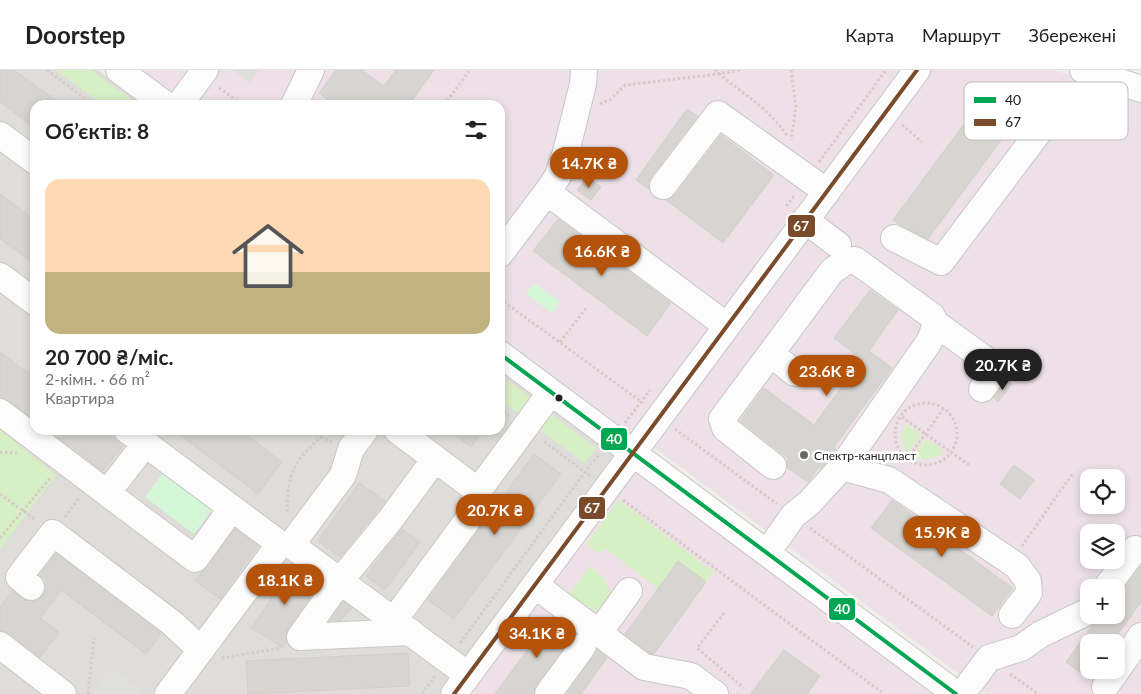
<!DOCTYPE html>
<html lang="uk">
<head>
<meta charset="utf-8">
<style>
	:root { --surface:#fff; --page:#f6f6f6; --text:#222; --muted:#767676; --line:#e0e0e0; --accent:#b45309 }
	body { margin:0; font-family:Lato,sans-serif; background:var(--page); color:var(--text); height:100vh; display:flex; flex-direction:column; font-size:19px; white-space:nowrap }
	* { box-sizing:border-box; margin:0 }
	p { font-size:16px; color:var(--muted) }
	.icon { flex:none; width:28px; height:28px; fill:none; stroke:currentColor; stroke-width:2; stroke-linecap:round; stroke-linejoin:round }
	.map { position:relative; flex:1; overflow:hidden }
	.side { position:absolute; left:30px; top:30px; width:475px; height:335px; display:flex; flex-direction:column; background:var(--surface); border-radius:15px; box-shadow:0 2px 8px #0003 }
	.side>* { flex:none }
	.controls { position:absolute; left:1080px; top:399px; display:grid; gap:10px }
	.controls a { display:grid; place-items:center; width:45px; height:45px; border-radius:10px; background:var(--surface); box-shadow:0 2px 8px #0003; font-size:25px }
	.price { position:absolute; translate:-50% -42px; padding:0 11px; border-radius:18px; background:var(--accent); color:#fff; font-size:16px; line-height:32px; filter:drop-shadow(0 1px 2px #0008) }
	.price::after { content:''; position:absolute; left:50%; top:30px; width:15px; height:11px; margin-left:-8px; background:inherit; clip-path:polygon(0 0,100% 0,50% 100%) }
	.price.active { background:#222; color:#fff }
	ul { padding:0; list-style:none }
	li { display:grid; align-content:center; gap:10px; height:265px; padding:0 15px }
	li+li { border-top:1px solid var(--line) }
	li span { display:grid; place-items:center; height:155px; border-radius:15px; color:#555 }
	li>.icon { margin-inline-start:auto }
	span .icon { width:90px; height:90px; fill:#fffc; stroke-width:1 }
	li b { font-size:21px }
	h2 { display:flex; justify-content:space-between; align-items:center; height:60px; padding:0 15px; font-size:21px }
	header { display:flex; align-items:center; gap:30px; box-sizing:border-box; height:70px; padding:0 25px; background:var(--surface); border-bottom:1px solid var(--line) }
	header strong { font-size:24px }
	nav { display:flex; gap:28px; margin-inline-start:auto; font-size:18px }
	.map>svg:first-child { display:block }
	.residential { fill:#deddda }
	.industrial { fill:#ede1e7; fill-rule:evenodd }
	.grass { fill:#d7efc5 }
	.park { fill:#d5f7d8 }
	.parking { fill:#dfdfdc }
	.building { fill:#d7d5d1; stroke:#d2cfca }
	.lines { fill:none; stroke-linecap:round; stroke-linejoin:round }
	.minor-casing { stroke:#c7c7c5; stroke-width:28 }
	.path { stroke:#d8cbc7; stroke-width:3; stroke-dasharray:2.5 2.5; stroke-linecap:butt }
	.minor { stroke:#fdfcfc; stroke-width:26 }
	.bus-1-casing { stroke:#fff; stroke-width:8 }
	.bus-2-casing { stroke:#fff; stroke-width:8 }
	.bus-1 { stroke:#00a651; stroke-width:4 }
	.bus-2 { stroke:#7a4b2a; stroke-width:4 }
	.bus-dot { fill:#202020; stroke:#fff; stroke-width:2 }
	.poi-dot { fill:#686866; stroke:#fff; stroke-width:2 }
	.labels { text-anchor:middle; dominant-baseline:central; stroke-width:5; stroke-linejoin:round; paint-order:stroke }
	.poi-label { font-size:12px; fill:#202020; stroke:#fff; text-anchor:start }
	.key { fill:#fff; stroke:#bcbcbc; stroke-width:1 }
	.key-label { font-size:14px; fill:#202020 }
	.line-badge { stroke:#fff; stroke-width:2 }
	.badge-label { font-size:14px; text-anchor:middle; font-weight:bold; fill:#fff }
</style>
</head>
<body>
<header>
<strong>Doorstep</strong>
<nav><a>Карта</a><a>Маршрут</a><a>Збережені</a></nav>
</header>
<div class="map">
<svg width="1141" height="624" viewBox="0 0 1141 624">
	<rect width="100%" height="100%" fill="#efeee9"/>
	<path class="residential" d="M0,0H98L145,35H35V360H500V300L618,388L443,624H0Z"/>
	<path class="industrial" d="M139,0H905L631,367L500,269V35H186Z
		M927,0H1053L1141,27V624H986L651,375ZM1089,408H1116V435H1089ZM1089,462H1116V490H1089ZM1089,518H1116V545H1089ZM1089,572H1116V600H1089Z
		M637,400L941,624H471Z"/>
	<path class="grass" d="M56,0H91L139,35H103Z
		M500,305L596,378L585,393L500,330Z
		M906,354L921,365L908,383C901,374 900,365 906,354Z
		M0,360L56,405L0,479Z
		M926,369L944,381C935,390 924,392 913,385Z
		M619,430L714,502L706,512L678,491L658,519L605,478L599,484L586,474Z
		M590,496L604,508L611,523C602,553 584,539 567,527Z"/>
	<path class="park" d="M534,213L560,232L552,243L526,224Z
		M166,399L215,435L194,464L145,427Z"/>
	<path class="parking" d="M233,0H259L250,13Z
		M111,598L144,621L142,624H93Z"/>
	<path class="building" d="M0,0H14L62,35H35V58L0,32Z
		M336,0H362L384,16L396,0H434L409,35H335L319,23Z
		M987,23L1019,46L928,169L899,154L893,150Z
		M687,39L698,46L651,107L648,114L649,119L636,110Z
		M721,65L774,105L723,173L666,130L675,125Z
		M587,107L601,117L591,130L577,120Z
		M0,124L35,150V194L0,169Z
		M558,149L671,233L647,266L533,181Z
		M870,220L898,240L869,281L892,298L834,377L836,379L830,388L821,398L819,397L808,412L788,398L787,391L789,389L740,351L764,318L814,355L862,289L834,268Z
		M0,282L35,308V350L9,330L0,326Z
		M1007,310L1012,314L998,332L994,328Z
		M49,360H105L123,376L103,401Z
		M173,360H240L282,392L258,424Z
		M448,360H484L471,377Z
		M534,384L561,404L454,549L428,530Z
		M1014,395L1034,410L1020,429L1000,414Z
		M359,413L385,431L340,487L318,471Z
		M892,430L1013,518L992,546L871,458Z
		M235,459L258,476L220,529L195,511Z
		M402,459L420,472L385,520L366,506Z
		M56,484L161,564L146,584L61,520L40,548L59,562L40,587L9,563L0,560V537L12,521L29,533L37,531L43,526L46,520V509L40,505Z
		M678,491L706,512L654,584L650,583L625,564Z
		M294,496L319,514L288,558L285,566L286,571L282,577L251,558Z
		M1141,496V532L1112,572H1089V609L1066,592L1092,556L1101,550L1103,545H1116V528Z
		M343,532L352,538L341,550L331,551Z
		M552,546L575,564L536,615L533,624H495Z
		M597,580L607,588L581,624H567Z
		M784,580L820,606L807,624H750Z
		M408,583L410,616L248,624L246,591Z"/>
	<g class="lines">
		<defs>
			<path id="minor" d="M119,0L166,35
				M1083,0L1141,19
				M179,35L205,0
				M294,35L311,0
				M0,65L35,91
				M663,116L718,44L827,122
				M547,122L558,106L566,82L583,14L584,0
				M805,150L838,175
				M894,168L941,192L1062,31
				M500,184L547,122L727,256
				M0,206L35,232
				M935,253L993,295L995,301L982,319
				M500,284L956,624
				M771,284L795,303
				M0,342L107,423L145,374
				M127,360L280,474L291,475L468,605
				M397,360L478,421
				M773,396L725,358L722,349L832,201L845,192L855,190L932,246C937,256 933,263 929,272L842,397
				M107,423L195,489L232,438
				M291,475L343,405L351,379L365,360
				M767,483L793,446L810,432L842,397L889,410L1017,496L1028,511L1029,523L1012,545
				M535,515L599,563L629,521
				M31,517L19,507L53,463L172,553L201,580
				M1106,518L1135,479
				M394,550L467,451L478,421L551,322
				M411,562L300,567L340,511L390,450L435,389
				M599,563L644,597L691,606L715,624
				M0,575L63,624
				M1105,617L1141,566
				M168,624L280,474
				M454,624L917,0
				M548,624L583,576
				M962,624L989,588L1021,578L1041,564L1089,541"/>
		</defs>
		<use href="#minor" class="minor-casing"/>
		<path class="path" d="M47,0L94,35
			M715,0C741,24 768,36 788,67
			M791,0L796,37L791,70
			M219,18L243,35
			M600,34L611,29L625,15L711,5L741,0
			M444,35L470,0
			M902,55L922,72
			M819,92L886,0
			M786,136L795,125
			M500,229L643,333
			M560,272L587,237
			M895 364a31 31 0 1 1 62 0a31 31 0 1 1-62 0Z
			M500,338L509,345
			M902,347L969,395
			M625,353L650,320
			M675,359L777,434
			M321,367L332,372
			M0,382L17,383
			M907,389L944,338
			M590,406L585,402L599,385
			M0,424L36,450
			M623,430L884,624
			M287,442C288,404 292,393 321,367L301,360
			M65,447L79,428
			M810,458L973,577
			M0,468L51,407
			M1022,476L1073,403
			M724,543L697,578L744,618
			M460,573L585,402L542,370
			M222,588L282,578
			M1010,604L1038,624
			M88,624L94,568
			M422,624L435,606"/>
		<use href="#minor" class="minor"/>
		<defs>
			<path id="bus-1" d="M500,284L956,624"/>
			<path id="bus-2" d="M454,624L917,0"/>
		</defs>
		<use href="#bus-1" class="bus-1-casing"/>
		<use href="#bus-2" class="bus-2-casing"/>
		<use href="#bus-1" class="bus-1"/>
		<use href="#bus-2" class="bus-2"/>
	</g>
	<circle class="bus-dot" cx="559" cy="328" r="4.5"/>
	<circle class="poi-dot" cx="804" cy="385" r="5"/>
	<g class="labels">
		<g class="poi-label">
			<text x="814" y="385">Спектр-канцпласт</text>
		</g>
	</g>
	<rect x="964" y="12" width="164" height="58" rx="8" class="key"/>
	<rect x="974" y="27" width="22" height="6" fill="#00a651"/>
	<rect x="974" y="49" width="22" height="7" fill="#7a4b2a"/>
	<g class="key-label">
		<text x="1005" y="35">40</text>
		<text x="1005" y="57">67</text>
	</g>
	<g class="line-badge">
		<rect x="787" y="144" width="29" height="24" rx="5" fill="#7a4b2a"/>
		<rect x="600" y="357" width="28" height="24" rx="5" fill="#00a651"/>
		<rect x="578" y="426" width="28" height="24" rx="5" fill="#7a4b2a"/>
		<rect x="828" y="527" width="28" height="24" rx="5" fill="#00a651"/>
	</g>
	<g class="badge-label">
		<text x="801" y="161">67</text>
		<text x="614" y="374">40</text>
		<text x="592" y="443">67</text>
		<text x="842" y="544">40</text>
	</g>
</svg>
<div class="controls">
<a><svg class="icon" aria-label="locate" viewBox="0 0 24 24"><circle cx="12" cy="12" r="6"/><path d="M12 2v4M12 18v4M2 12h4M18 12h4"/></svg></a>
<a><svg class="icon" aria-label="layers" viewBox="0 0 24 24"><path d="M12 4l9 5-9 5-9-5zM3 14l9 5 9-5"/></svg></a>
<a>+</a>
<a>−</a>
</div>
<b class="price" style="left:589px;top:119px">14.7K ₴</b>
<b class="price" style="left:602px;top:207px">16.6K ₴</b>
<b class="price active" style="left:1003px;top:321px">20.7K ₴</b>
<b class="price" style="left:827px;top:327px">23.6K ₴</b>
<b class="price" style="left:495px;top:466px">20.7K ₴</b>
<b class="price" style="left:942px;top:488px">15.9K ₴</b>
<b class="price" style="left:285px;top:536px">18.1K ₴</b>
<b class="price" style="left:537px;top:589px">34.1K ₴</b>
<section class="side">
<h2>Об’єктів: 8<svg class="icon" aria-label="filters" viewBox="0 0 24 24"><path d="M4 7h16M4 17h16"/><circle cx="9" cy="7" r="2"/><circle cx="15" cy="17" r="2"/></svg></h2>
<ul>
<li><span style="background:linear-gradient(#ffd9b3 60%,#c2b280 0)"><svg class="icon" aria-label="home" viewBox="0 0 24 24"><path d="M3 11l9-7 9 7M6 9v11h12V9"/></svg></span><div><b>20 700 ₴/міс.</b><p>2-кімн. · 66 m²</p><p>Квартира</p></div></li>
</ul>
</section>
</div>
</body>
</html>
